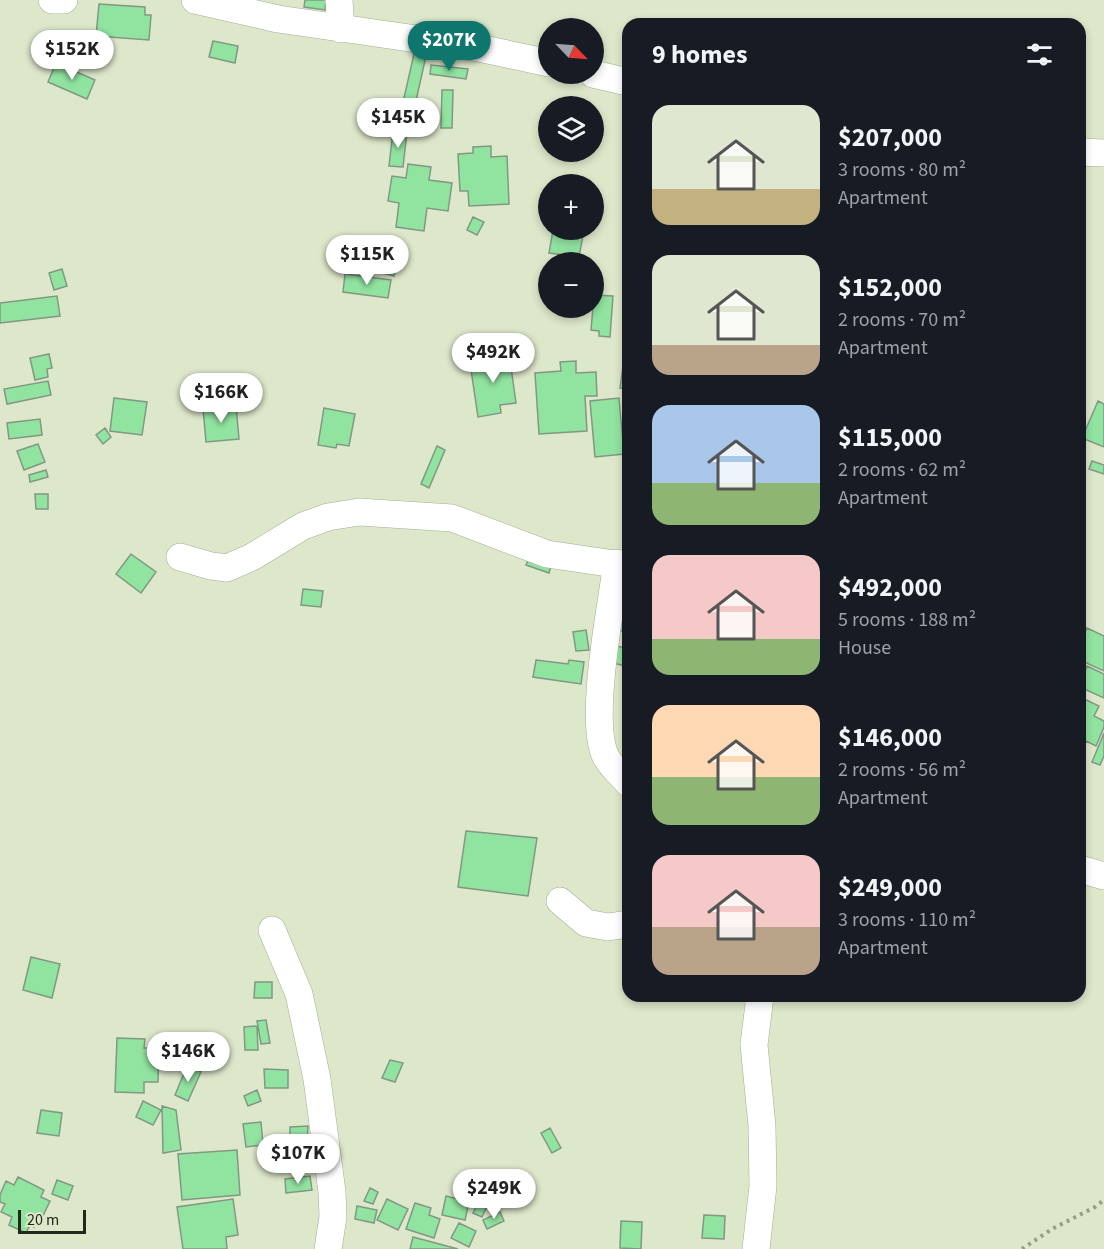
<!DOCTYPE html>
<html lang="en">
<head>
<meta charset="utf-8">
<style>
	:root { --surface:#171b24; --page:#242831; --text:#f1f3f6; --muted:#9ea1a6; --accent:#0f766e }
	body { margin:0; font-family:"Source Sans 3",sans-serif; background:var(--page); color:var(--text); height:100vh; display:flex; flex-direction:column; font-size:22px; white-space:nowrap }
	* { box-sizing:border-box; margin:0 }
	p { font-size:20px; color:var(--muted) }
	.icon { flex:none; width:33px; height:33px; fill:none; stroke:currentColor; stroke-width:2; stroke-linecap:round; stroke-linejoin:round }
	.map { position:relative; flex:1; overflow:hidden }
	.drawer { position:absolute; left:622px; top:18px; width:464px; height:984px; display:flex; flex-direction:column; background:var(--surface); border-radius:18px; box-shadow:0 3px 9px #0003 }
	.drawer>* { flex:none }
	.needle { width:39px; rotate:115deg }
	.fabs { position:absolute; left:538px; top:18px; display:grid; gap:12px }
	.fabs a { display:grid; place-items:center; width:66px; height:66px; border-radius:50%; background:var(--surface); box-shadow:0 3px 9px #0003; font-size:30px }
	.scale { position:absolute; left:18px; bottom:15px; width:68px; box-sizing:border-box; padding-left:6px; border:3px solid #23271c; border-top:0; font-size:16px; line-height:21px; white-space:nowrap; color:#23271c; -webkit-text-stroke:4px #dde7ca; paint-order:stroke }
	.price { position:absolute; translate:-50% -51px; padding:0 14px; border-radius:21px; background:#fff; color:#222; font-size:20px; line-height:39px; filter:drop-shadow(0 2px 3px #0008) }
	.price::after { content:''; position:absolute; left:50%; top:36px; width:18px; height:14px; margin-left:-9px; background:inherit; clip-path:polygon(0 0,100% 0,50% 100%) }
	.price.current { background:var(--accent); color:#fff }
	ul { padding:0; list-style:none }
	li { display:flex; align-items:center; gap:18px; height:150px; padding:0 30px }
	li span { display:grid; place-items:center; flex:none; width:168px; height:120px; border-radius:18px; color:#555 }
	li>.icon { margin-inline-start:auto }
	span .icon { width:72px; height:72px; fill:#fffc; stroke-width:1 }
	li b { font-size:26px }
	h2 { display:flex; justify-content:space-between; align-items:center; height:72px; padding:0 30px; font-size:26px }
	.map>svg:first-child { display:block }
	.building { fill:#91e3a0; stroke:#819885; stroke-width:1.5 }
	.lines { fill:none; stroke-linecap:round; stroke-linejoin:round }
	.minor-casing { stroke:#a5ae93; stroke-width:28 }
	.path { stroke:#979e88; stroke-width:4; stroke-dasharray:3 4.5; stroke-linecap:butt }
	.minor { stroke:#fff; stroke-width:27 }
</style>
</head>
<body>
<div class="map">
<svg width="1104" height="1249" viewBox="0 0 1104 1249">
	<rect width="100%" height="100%" fill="#dde7ca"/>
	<path class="building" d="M305,0H326L325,10L304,7Z
		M99,4L145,7V15H151L149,40L96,36Z
		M213,41L238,46L235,63L209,57Z
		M416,45L428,47L411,123L399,120Z
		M56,63L95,80L87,99L48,82Z
		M431,65L468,69L466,79L430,74Z
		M442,90H453L452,128H441Z
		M393,131L407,132L403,167L389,166Z
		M491,146V157L507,156L509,204L469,206L468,191H460L458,154L473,153V147Z
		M408,164L431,167L429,180L452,183L448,211L427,208L424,231L396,227L399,203L388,201L392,176L406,178Z
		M473,217L484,222L477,235L467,230Z
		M553,230H584L579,257L549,253Z
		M388,254L399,257L394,276L383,273Z
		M62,269L67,286L54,290L49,273Z
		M345,274L391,280L388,298L343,292Z
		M594,295L613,296L610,337L599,336V331L591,330Z
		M57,296L60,316L0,323V303Z
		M625,322H628V365H627Z
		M509,353L516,403L500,405L501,413L478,417L470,363L484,361L483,357Z
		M49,354L52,368L47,369L48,377L35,380L30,358Z
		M576,361V373L596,372L597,396H585L587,431L539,434L535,373L561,371L560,362Z
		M623,366L628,367V389L620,388Z
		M48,381L51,395L7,404L4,389Z
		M114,398L147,402L142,435L110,431Z
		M619,398L624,454L595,457L590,401Z
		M1098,401L1104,404V447L1082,438Z
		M236,405L239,439L206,442L203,408Z
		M324,408L355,414L349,446L337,444L336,448L318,445Z
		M40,419L42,435L9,439L7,423Z
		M105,428L111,437L103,444L96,435Z
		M38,444L45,462L24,470L17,451Z
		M437,446L445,450L429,488L421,484Z
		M1092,461L1104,465V474L1089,469Z
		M46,470L48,477L30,482L29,475Z
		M35,494H48V509H36Z
		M131,554L156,572L141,593L116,574Z
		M530,555L552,563L549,573L526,565Z
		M303,589L323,591L321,607L301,605Z
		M628,596V631H615L614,597Z
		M1087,628L1104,636V671L1080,660V643Z
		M586,630L589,650L576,651L573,632Z
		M614,645L628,649V667L610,662Z
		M536,660L568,664L569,660L584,662L581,684L533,677Z
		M1087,666L1104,674V698L1080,687Z
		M1080,697L1099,706L1094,716L1104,721V727L1096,746L1086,741L1080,754Z
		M1104,733V756L1100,765L1092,762Z
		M466,831L537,838L528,896L458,887Z
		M31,957L60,964L52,998L23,990Z
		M255,982H272V998H254Z
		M266,1020L270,1043L261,1044L257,1021Z
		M257,1026L258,1050H245L244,1027Z
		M117,1038L145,1039L144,1048H159L158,1082H144V1093L115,1092Z
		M214,1044L227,1051L218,1069L205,1063Z
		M390,1060L403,1063L395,1082L382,1078Z
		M187,1066L201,1072L188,1101L175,1095Z
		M264,1069L288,1070V1088H265Z
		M257,1090L261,1101L248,1106L244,1096Z
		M143,1101L161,1110L153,1125L136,1117Z
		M162,1106L176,1110L181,1150L163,1153Z
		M41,1110L62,1113L59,1136L37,1133Z
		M261,1122L263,1145L246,1147L243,1124Z
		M308,1126L307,1143H290V1127Z
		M550,1128L561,1148L552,1153L541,1133Z
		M237,1150L240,1195L182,1200L178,1154Z
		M310,1176L312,1190L286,1193L285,1179Z
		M18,1177L44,1190L41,1197L50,1201L41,1220L38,1218L34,1227L30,1225L26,1233L9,1225L12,1217L1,1212L5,1204L0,1202V1195L6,1181L14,1185Z
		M57,1180L73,1186L68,1200L52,1194Z
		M370,1188L378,1192L373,1204L364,1201Z
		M446,1196L469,1202L465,1220L442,1215Z
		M233,1199L238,1235L226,1237L227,1249H183L177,1207Z
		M387,1199L408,1209L398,1230L377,1220Z
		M479,1200L488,1204L482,1217L473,1213Z
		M415,1203L431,1208L429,1215L440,1219L434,1238L406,1229Z
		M357,1206L377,1210L374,1223L355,1219Z
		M500,1212L504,1221L487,1229L483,1220Z
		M704,1215L725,1216L724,1239L702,1238Z
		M621,1221L642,1222L641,1249L620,1248Z
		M459,1223L476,1231L469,1247L451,1238Z
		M413,1237L458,1249H410Z"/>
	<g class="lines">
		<defs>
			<path id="minor" d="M52,0H64
				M195,0L278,19L479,48L549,63
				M339,0L341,29
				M593,74L628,82
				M1080,152L1104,153
				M180,557L211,566L227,568L252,557L303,526L328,517L359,512L452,518L547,554L628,566
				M617,563C611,606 589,718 605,755C609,765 621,774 628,783
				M1080,869L1104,876
				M560,901L586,923L608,927L628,924
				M272,930L299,994L317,1079L332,1192L333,1217L328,1249
				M756,1249L763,1186L762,1126L754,1045L760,996"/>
		</defs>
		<use href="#minor" class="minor-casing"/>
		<path class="path" d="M1022,1249L1052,1229L1095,1207L1104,1200"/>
		<use href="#minor" class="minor"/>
	</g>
</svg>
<div class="fabs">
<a><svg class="needle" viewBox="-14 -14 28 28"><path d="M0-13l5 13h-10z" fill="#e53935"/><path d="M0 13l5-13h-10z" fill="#9ea1a6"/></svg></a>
<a><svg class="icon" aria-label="layers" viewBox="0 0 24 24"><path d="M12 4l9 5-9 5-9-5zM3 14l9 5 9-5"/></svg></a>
<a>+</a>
<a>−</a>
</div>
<div class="scale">20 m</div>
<b class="price current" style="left:449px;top:72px">$207K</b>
<b class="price" style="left:72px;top:81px">$152K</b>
<b class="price" style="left:398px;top:149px">$145K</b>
<b class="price" style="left:367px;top:286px">$115K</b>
<b class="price" style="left:493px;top:384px">$492K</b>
<b class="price" style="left:221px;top:424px">$166K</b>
<b class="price" style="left:188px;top:1083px">$146K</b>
<b class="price" style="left:298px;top:1185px">$107K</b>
<b class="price" style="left:494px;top:1220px">$249K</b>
<section class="drawer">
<h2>9 homes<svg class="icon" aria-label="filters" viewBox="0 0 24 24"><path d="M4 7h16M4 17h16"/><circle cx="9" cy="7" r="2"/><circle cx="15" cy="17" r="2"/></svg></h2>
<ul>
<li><span style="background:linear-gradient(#dfe7d0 70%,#c2b280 0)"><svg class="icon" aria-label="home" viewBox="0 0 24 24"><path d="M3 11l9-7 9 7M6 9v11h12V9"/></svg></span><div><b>$207,000</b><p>3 rooms · 80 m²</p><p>Apartment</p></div></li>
<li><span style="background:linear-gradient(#dfe7d0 75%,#b9a48a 0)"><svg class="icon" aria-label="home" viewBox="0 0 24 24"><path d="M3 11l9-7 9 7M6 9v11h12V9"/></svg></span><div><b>$152,000</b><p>2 rooms · 70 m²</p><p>Apartment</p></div></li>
<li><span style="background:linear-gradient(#a9c7e8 65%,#8fb573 0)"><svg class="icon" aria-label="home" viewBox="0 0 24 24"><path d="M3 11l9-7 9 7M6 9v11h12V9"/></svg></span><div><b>$115,000</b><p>2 rooms · 62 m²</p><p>Apartment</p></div></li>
<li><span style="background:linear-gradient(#f6c9c9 70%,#8fb573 0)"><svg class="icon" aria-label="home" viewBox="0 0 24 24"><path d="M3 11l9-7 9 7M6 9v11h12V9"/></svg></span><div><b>$492,000</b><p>5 rooms · 188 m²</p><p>House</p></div></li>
<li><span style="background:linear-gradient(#ffd9b3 60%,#8fb573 0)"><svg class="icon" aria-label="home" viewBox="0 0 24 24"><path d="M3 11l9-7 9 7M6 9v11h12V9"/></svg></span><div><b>$146,000</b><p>2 rooms · 56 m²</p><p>Apartment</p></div></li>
<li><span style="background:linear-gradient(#f6c9c9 60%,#b9a48a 0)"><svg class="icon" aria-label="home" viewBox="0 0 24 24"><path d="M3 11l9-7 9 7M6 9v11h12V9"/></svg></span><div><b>$249,000</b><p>3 rooms · 110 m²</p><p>Apartment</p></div></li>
</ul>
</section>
</div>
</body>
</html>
